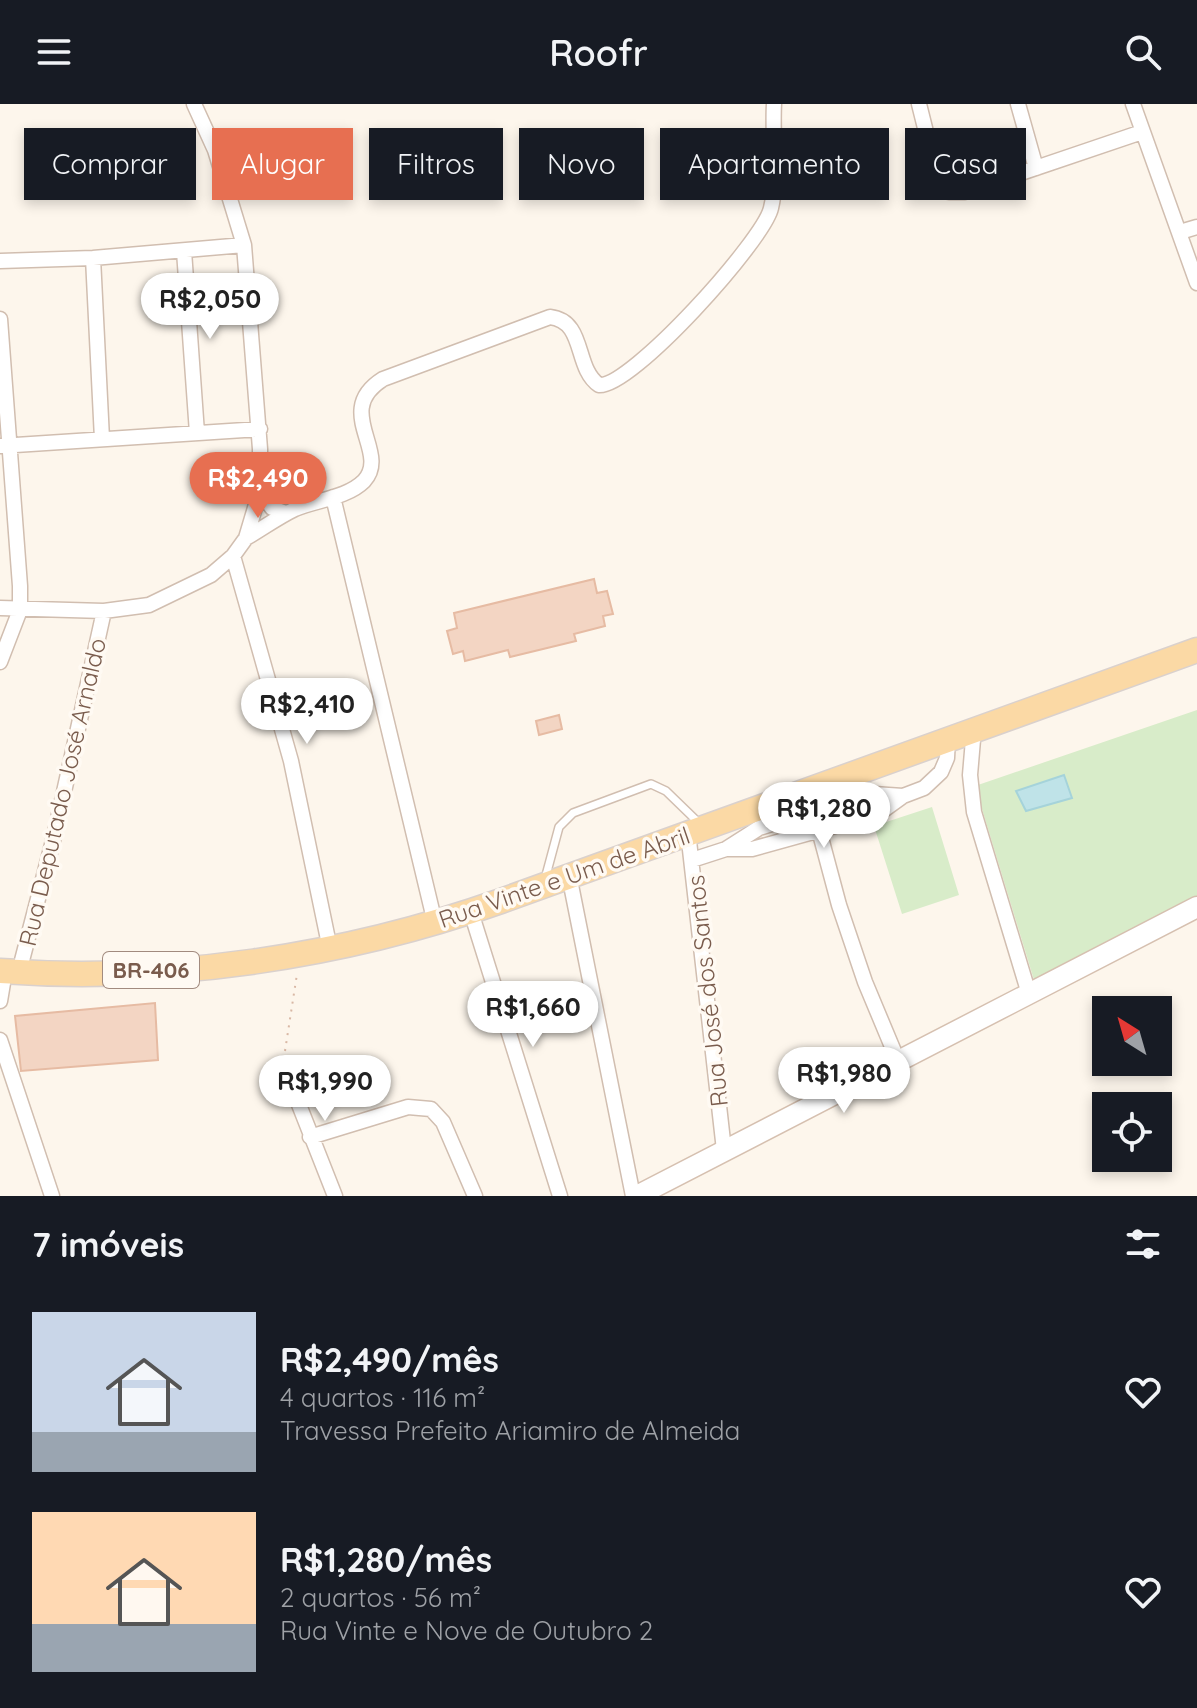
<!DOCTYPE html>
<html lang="pt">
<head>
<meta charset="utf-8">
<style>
	:root { --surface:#171b24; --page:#242831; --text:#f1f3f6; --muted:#9ea1a6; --accent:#e76f51 }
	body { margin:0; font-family:Quicksand,sans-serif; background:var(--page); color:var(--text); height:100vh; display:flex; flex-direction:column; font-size:30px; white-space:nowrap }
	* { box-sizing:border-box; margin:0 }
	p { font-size:26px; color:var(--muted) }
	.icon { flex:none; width:44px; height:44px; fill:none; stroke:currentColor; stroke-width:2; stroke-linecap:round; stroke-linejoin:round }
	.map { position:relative; height:1092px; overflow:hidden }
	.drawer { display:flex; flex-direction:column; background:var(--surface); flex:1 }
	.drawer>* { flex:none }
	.guide { position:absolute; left:24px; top:24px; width:1150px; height:72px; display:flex; gap:16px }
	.needle { width:52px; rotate:323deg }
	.buttons { position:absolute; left:1092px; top:892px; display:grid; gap:16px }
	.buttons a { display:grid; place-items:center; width:80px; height:80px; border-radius:0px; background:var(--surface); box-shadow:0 4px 12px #0003; font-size:40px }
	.price { position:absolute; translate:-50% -68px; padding:0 18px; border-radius:28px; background:#fff; color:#222; font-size:26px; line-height:52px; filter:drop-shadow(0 2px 4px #0008) }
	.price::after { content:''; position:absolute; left:50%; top:48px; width:24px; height:18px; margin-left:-12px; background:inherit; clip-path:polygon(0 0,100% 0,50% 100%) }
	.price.on { background:var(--accent); color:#fff }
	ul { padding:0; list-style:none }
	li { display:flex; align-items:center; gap:24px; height:200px; padding:0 32px }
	li span { display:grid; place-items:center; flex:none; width:224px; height:160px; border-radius:0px; color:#555 }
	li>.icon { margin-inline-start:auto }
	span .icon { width:96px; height:96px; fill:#fffc; stroke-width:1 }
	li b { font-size:34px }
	h2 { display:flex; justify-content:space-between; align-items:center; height:96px; padding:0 32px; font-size:34px }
	.chip { padding:0 28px; border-radius:0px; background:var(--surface); box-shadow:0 4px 12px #0003; font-size:28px; line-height:72px }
	.chip.on { background:var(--accent); color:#fff }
	header { display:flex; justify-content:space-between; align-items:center; height:104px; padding:0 32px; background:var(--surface); font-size:36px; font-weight:600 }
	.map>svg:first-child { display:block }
	.green { fill:#d8ecc9 }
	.water { fill:#bfe3e8; stroke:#a5d3da; stroke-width:2 }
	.building { fill:#f3d5c3; stroke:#e6bba3; stroke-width:2 }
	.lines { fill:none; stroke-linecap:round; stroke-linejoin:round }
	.lane-casing { stroke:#d1beb0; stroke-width:10 }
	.street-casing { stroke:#d1beb0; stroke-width:17 }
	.secondary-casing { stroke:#d6c0b0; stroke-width:23 }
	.primary-casing { stroke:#dad1cd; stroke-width:27 }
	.path { stroke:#d9b8a5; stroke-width:2; stroke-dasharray:2 6; stroke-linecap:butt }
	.lane { stroke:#fff; stroke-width:7 }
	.street { stroke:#fff; stroke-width:14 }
	.secondary { stroke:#fff; stroke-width:20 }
	.primary { stroke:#fbd9a5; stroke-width:24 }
	.labels { text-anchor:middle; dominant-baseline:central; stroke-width:7; stroke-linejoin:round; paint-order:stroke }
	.shield { fill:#fffaf3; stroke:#a28b7f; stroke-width:2 }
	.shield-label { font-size:22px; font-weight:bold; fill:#7a5c4d }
	.street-label { font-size:24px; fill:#7a5c4d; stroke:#fffaf3 }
</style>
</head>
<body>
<header><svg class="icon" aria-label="menu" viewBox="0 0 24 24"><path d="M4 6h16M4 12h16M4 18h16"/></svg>Roofr<svg class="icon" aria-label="search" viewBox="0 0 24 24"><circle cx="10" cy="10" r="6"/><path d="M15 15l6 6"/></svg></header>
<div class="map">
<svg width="1197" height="1092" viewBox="0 0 1197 1092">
	<rect width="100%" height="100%" fill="#fdf6ec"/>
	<path class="green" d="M1197,606V795L1034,876L975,682Z
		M932,703L959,791L902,810L874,722Z"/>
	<path class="water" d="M1064,671L1072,694L1026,707L1016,687Z"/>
	<path class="building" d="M594,475L597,489L607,487L613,510L603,512L605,522L574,530L576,537L510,553L508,546L465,557L463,547L453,550L447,527L457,524L454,509Z
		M559,611L562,625L539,631L536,617Z
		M155,899L158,956L21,967L15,912Z"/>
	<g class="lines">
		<defs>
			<path id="lane" d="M545,775L559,723L573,709L651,680L666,687L699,719"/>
			<path id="street" d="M919,0L938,76L949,88H965L1142,28
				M1018,0L1036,64
				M1133,0L1197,179
				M1180,128L1197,123
				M184,147L197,329
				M93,154L102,335
				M0,157L93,154L244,141
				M0,215L20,482V506L0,558
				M0,342L260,325
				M260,387L272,404L286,409
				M333,393L435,819
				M246,434C262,425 278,413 295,405C316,396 347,394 364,377C391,348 332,307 383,275L550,213C586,217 574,264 599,281C631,284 764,136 771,104C778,76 772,31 774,0
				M233,452L291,657L330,845
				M0,504L104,507L149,501L211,471L233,452L246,434L260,387V345L244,141L215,46L194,0
				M974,624L970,671L974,708L1029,890
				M808,685L839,801L865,878L898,957
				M688,728L724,1046
				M726,745H752L878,710L903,692L924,684L941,668L947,654L948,634
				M692,756L726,745L759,724L813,707L874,690L903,692
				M569,771L633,1092
				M471,808L560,1092
				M19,868L54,733L104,507
				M0,897L5,867
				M0,936L52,1092
				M283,960L335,1092
				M310,1033L408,1003L431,1005L443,1018L475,1092"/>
			<path id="secondary" d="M637,1092L1197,803"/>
			<path id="primary" d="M0,867C168,879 343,853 501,797L1197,546"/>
		</defs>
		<use href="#lane" class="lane-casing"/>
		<use href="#street" class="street-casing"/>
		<use href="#secondary" class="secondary-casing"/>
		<use href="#primary" class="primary-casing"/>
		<path class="path" d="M285,947L297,870"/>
		<use href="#lane" class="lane"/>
		<use href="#street" class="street"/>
		<use href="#secondary" class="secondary"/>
		<use href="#primary" class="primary"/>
	</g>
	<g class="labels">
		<rect class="shield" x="103" y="848" width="96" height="36" rx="6"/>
		<g class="shield-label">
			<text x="151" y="866">BR-406</text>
		</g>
		<g class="street-label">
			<text transform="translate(62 688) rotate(-77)">Rua Deputado José Arnaldo</text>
			<text transform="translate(564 773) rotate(-19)">Rua Vinte e Um de Abril</text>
			<text transform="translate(707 887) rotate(-96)">Rua José dos Santos</text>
		</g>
	</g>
</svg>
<div class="buttons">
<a><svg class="needle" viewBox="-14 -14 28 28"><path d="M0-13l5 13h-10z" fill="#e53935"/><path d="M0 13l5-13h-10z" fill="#9ea1a6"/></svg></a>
<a><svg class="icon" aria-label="locate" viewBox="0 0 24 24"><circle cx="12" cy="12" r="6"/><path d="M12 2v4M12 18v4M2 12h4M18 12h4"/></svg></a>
</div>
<b class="price" style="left:210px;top:237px">R$2,050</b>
<b class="price on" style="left:258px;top:416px">R$2,490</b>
<b class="price" style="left:307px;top:642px">R$2,410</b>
<b class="price" style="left:824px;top:746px">R$1,280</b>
<b class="price" style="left:533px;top:945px">R$1,660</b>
<b class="price" style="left:844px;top:1011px">R$1,980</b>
<b class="price" style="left:325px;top:1019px">R$1,990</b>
<div class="guide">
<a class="chip">Comprar</a>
<a class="chip on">Alugar</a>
<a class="chip">Filtros</a>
<a class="chip">Novo</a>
<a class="chip">Apartamento</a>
<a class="chip">Casa</a>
</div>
</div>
<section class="drawer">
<h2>7 imóveis<svg class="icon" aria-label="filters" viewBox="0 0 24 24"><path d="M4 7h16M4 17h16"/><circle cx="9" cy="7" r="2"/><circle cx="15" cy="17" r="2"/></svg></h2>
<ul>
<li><span style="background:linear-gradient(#c9d6e8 75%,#9aa5b1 0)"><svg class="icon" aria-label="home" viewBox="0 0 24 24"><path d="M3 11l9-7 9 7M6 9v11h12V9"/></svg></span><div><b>R$2,490/mês</b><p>4 quartos · 116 m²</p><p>Travessa Prefeito Ariamiro de Almeida</p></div><svg class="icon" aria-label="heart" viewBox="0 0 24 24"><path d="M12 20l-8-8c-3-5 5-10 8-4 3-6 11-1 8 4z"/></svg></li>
<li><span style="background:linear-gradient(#ffd9b3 70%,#9aa5b1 0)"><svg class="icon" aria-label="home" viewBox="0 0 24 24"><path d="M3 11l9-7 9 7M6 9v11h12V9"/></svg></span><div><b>R$1,280/mês</b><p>2 quartos · 56 m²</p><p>Rua Vinte e Nove de Outubro 2</p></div><svg class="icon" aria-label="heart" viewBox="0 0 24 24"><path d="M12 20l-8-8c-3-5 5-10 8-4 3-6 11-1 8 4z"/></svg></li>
</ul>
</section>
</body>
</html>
